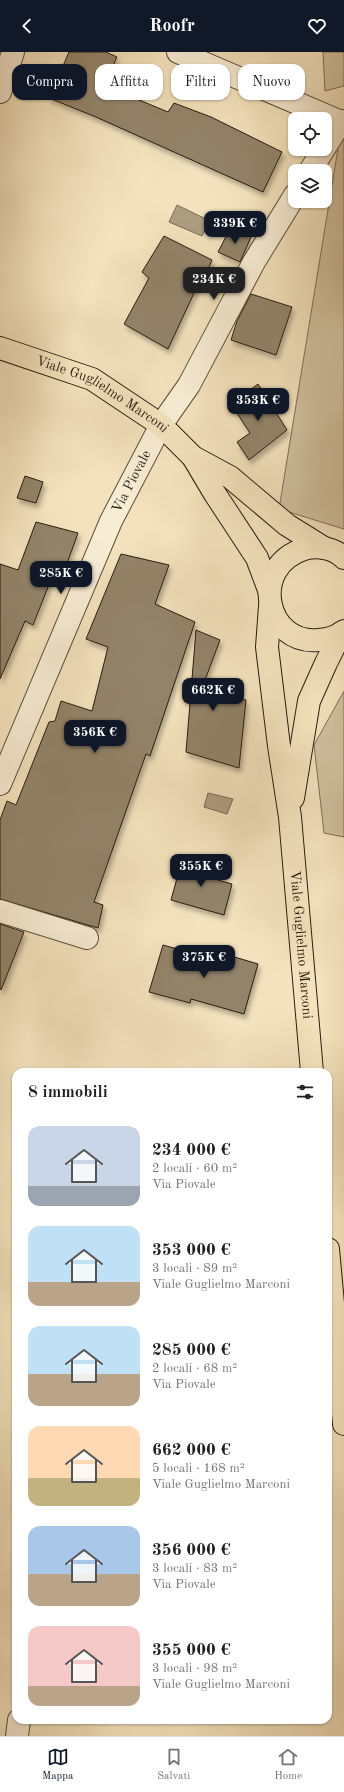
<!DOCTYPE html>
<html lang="it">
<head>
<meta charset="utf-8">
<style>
	:root { --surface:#fff; --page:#f2f2f2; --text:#202124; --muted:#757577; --line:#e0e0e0; --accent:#111827 }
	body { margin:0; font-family:"Old Standard TT",serif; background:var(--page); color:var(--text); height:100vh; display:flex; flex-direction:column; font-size:15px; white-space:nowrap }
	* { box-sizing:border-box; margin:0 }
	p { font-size:13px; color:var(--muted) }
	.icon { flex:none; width:22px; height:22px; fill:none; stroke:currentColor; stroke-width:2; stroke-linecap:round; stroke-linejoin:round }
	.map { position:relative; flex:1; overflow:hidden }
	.side { position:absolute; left:12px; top:1016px; width:320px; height:656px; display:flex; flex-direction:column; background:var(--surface); border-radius:12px; box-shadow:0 1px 3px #0004 }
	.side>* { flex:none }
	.banner { position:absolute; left:12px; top:12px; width:320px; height:36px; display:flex; gap:8px }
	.tools { position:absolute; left:288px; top:60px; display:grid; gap:8px }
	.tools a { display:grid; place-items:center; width:44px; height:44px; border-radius:8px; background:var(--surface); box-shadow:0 1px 3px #0004; font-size:20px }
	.price { position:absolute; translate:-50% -34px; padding:0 9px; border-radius:8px; background:var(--accent); color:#fff; font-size:13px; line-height:26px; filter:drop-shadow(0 1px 2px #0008) }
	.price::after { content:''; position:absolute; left:50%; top:24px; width:12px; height:9px; margin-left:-6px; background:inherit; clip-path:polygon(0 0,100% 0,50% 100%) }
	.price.selected { background:#222; color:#fff }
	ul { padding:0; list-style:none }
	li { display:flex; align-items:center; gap:12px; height:100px; padding:0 16px }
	li span { display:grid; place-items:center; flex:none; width:112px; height:80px; border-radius:12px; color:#555 }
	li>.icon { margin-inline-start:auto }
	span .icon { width:48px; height:48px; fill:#fffc; stroke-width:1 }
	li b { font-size:17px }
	h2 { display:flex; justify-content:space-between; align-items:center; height:48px; padding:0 16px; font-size:17px }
	.pill { padding:0 14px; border-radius:12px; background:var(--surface); box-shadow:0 1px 3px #0004; font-size:14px; line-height:36px }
	.pill.selected { background:var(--accent); color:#fff }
	header { display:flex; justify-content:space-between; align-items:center; height:52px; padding:0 16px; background:var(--accent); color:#fff; font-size:18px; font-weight:800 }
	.tabs { display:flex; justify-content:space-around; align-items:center; height:56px; border-top:1px solid var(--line); background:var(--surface); font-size:11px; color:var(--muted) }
	.tabs a { display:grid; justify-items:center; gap:2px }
	.tabs .selected { color:var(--accent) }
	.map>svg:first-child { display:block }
	.green { fill:#d0c19f; stroke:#7c6f57 }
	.water { fill:#ae9f82; stroke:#786b54 }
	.building { fill:#928369; stroke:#281d0f; filter:url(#shadow) }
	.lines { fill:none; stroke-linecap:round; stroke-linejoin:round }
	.minor-casing { stroke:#5b4e3a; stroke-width:24 }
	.major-casing { stroke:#281d0f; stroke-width:24 }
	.minor { stroke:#f7ecd4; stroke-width:22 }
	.major { stroke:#f3e2bd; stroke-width:22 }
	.labels { text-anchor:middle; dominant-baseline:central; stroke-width:3.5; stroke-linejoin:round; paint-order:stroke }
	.street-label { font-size:14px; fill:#281d0f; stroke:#f7ecd4 }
</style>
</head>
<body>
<header><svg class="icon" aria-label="back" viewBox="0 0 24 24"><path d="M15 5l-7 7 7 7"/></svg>Roofr<svg class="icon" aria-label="heart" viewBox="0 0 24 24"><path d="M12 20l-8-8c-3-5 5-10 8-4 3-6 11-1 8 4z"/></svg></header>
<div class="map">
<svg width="344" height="1684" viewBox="0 0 344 1684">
	<defs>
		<filter id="shadow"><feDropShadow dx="2.5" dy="4.5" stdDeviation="2" flood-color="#0004"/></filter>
	</defs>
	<rect width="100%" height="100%" fill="#f3e2bd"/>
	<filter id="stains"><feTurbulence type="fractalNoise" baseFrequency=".005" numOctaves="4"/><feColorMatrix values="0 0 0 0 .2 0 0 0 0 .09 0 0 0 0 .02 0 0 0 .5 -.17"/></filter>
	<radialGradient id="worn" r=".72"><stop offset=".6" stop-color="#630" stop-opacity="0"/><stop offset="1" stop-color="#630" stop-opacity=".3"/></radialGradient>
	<path class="green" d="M323,0H344V34L325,39Z
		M344,71V477L279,457L342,72Z
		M344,639V785L324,781L314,693Z"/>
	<path class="water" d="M177,153L210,169L202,184L169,170Z
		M208,741L233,747L227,762L204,755Z"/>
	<path class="building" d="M69,0H106L117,5L110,20L126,26L120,40L168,60L174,51L211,65L282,100L263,140L96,65L49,46Z
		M230,177L251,185L240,210L218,200Z
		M164,184L212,208L204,227L201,226L168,297L124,272L149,226L142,220Z
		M251,242L292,255L276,303L231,288L237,269Z
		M258,332L287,378L249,408L237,390L250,381L231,352Z
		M25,424L43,430L36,451L17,446Z
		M36,470L78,481L61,528L52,525L33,573L25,569L0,627V512L18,518Z
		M121,502L169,513L155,552L195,570L150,704L146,702L94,850L103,853L98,876L0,847V768L7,749L16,753L49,670L55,669L61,649L92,659L108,595L86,587Z
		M196,578L220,588L202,636L246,648L239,716L186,700Z
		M182,808L220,819L218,828L232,832L224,863L171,848Z
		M0,872L24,880L1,938L0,937Z
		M163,893L209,906L211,898L258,912L244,962L191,947L190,951L149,940Z"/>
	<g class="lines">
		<defs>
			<g id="minor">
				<path d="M178,0L341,70"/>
				<path d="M0,40L13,0"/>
				<path d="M325,95L341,70L344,69"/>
				<path d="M310,119L324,97"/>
				<path id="s1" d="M0,732L111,469L161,373L189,333L254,210L295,143"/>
				<path d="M0,859L87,886"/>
				<path d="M17,1684L19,1668"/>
			</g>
			<g id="major">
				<path id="s2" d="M0,296L92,327L161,373L193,405L215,442L257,506L269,538"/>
				<path d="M193,405L230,425L287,473L324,496"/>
				<path d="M344,506C334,496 317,493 304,497C248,515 266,594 319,588C328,587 337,585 344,579"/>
				<path id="s3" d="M270,554L267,595L279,694L290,765L312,1020"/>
				<path d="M293,746L309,649L326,611L341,581"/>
				<path d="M328,1197L344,1372"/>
			</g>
		</defs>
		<use href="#minor" class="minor-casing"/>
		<use href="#major" class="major-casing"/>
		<use href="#minor" class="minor"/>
		<use href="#major" class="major"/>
	</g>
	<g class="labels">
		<g class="street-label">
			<text stroke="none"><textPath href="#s2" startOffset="113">Viale Guglielmo Marconi</textPath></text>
			<text stroke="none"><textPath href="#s1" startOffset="330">Via Piovale</textPath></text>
			<text stroke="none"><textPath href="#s3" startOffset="341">Viale Guglielmo Marconi</textPath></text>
		</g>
	</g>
	<rect width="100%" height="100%" filter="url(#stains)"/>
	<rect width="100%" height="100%" fill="url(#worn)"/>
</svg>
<div class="tools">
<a><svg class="icon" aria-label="locate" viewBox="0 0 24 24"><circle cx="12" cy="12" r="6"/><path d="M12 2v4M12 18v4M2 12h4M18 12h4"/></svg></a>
<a><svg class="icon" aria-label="layers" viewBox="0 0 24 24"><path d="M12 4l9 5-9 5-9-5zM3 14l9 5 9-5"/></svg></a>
</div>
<b class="price" style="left:235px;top:193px">339K €</b>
<b class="price selected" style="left:214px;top:249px">234K €</b>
<b class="price" style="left:258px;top:370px">353K €</b>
<b class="price" style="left:61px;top:543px">285K €</b>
<b class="price" style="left:213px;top:660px">662K €</b>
<b class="price" style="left:95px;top:702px">356K €</b>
<b class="price" style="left:201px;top:836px">355K €</b>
<b class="price" style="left:204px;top:927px">375K €</b>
<div class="banner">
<a class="pill selected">Compra</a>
<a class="pill">Affitta</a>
<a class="pill">Filtri</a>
<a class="pill">Nuovo</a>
</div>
<section class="side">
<h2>8 immobili<svg class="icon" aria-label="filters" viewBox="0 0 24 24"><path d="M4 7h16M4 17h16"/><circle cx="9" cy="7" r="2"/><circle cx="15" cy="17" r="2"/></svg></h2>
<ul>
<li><span style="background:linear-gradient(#c9d6e8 75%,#9aa5b1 0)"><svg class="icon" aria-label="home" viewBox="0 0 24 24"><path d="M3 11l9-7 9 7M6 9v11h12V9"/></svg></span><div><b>234 000 €</b><p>2 locali · 60 m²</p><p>Via Piovale</p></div></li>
<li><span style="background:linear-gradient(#bfe0f5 70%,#b9a48a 0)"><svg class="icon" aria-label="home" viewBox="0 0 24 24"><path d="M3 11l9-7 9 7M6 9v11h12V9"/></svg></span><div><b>353 000 €</b><p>3 locali · 89 m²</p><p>Viale Guglielmo Marconi</p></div></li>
<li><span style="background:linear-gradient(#bfe0f5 60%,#b9a48a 0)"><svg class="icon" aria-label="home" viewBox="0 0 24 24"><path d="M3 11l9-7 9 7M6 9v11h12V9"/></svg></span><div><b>285 000 €</b><p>2 locali · 68 m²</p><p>Via Piovale</p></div></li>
<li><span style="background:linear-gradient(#ffd9b3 65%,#c2b280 0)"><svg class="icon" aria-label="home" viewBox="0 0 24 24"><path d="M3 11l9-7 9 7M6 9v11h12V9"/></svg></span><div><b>662 000 €</b><p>5 locali · 168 m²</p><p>Viale Guglielmo Marconi</p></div></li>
<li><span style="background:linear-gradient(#a9c7e8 60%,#b9a48a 0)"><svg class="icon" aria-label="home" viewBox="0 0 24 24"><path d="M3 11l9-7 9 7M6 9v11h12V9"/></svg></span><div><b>356 000 €</b><p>3 locali · 83 m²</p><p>Via Piovale</p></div></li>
<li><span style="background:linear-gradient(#f6c9c9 75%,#b9a48a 0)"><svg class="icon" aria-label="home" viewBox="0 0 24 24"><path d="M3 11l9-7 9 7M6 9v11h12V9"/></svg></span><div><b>355 000 €</b><p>3 locali · 98 m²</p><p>Viale Guglielmo Marconi</p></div></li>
</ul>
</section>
</div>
<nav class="tabs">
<a class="selected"><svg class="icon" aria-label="map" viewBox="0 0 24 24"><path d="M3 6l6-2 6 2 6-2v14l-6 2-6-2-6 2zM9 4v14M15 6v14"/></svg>Mappa</a>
<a><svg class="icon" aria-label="saved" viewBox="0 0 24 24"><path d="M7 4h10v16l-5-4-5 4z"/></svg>Salvati</a>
<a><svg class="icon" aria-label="home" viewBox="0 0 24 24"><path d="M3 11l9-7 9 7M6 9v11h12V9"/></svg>Home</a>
</nav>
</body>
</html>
